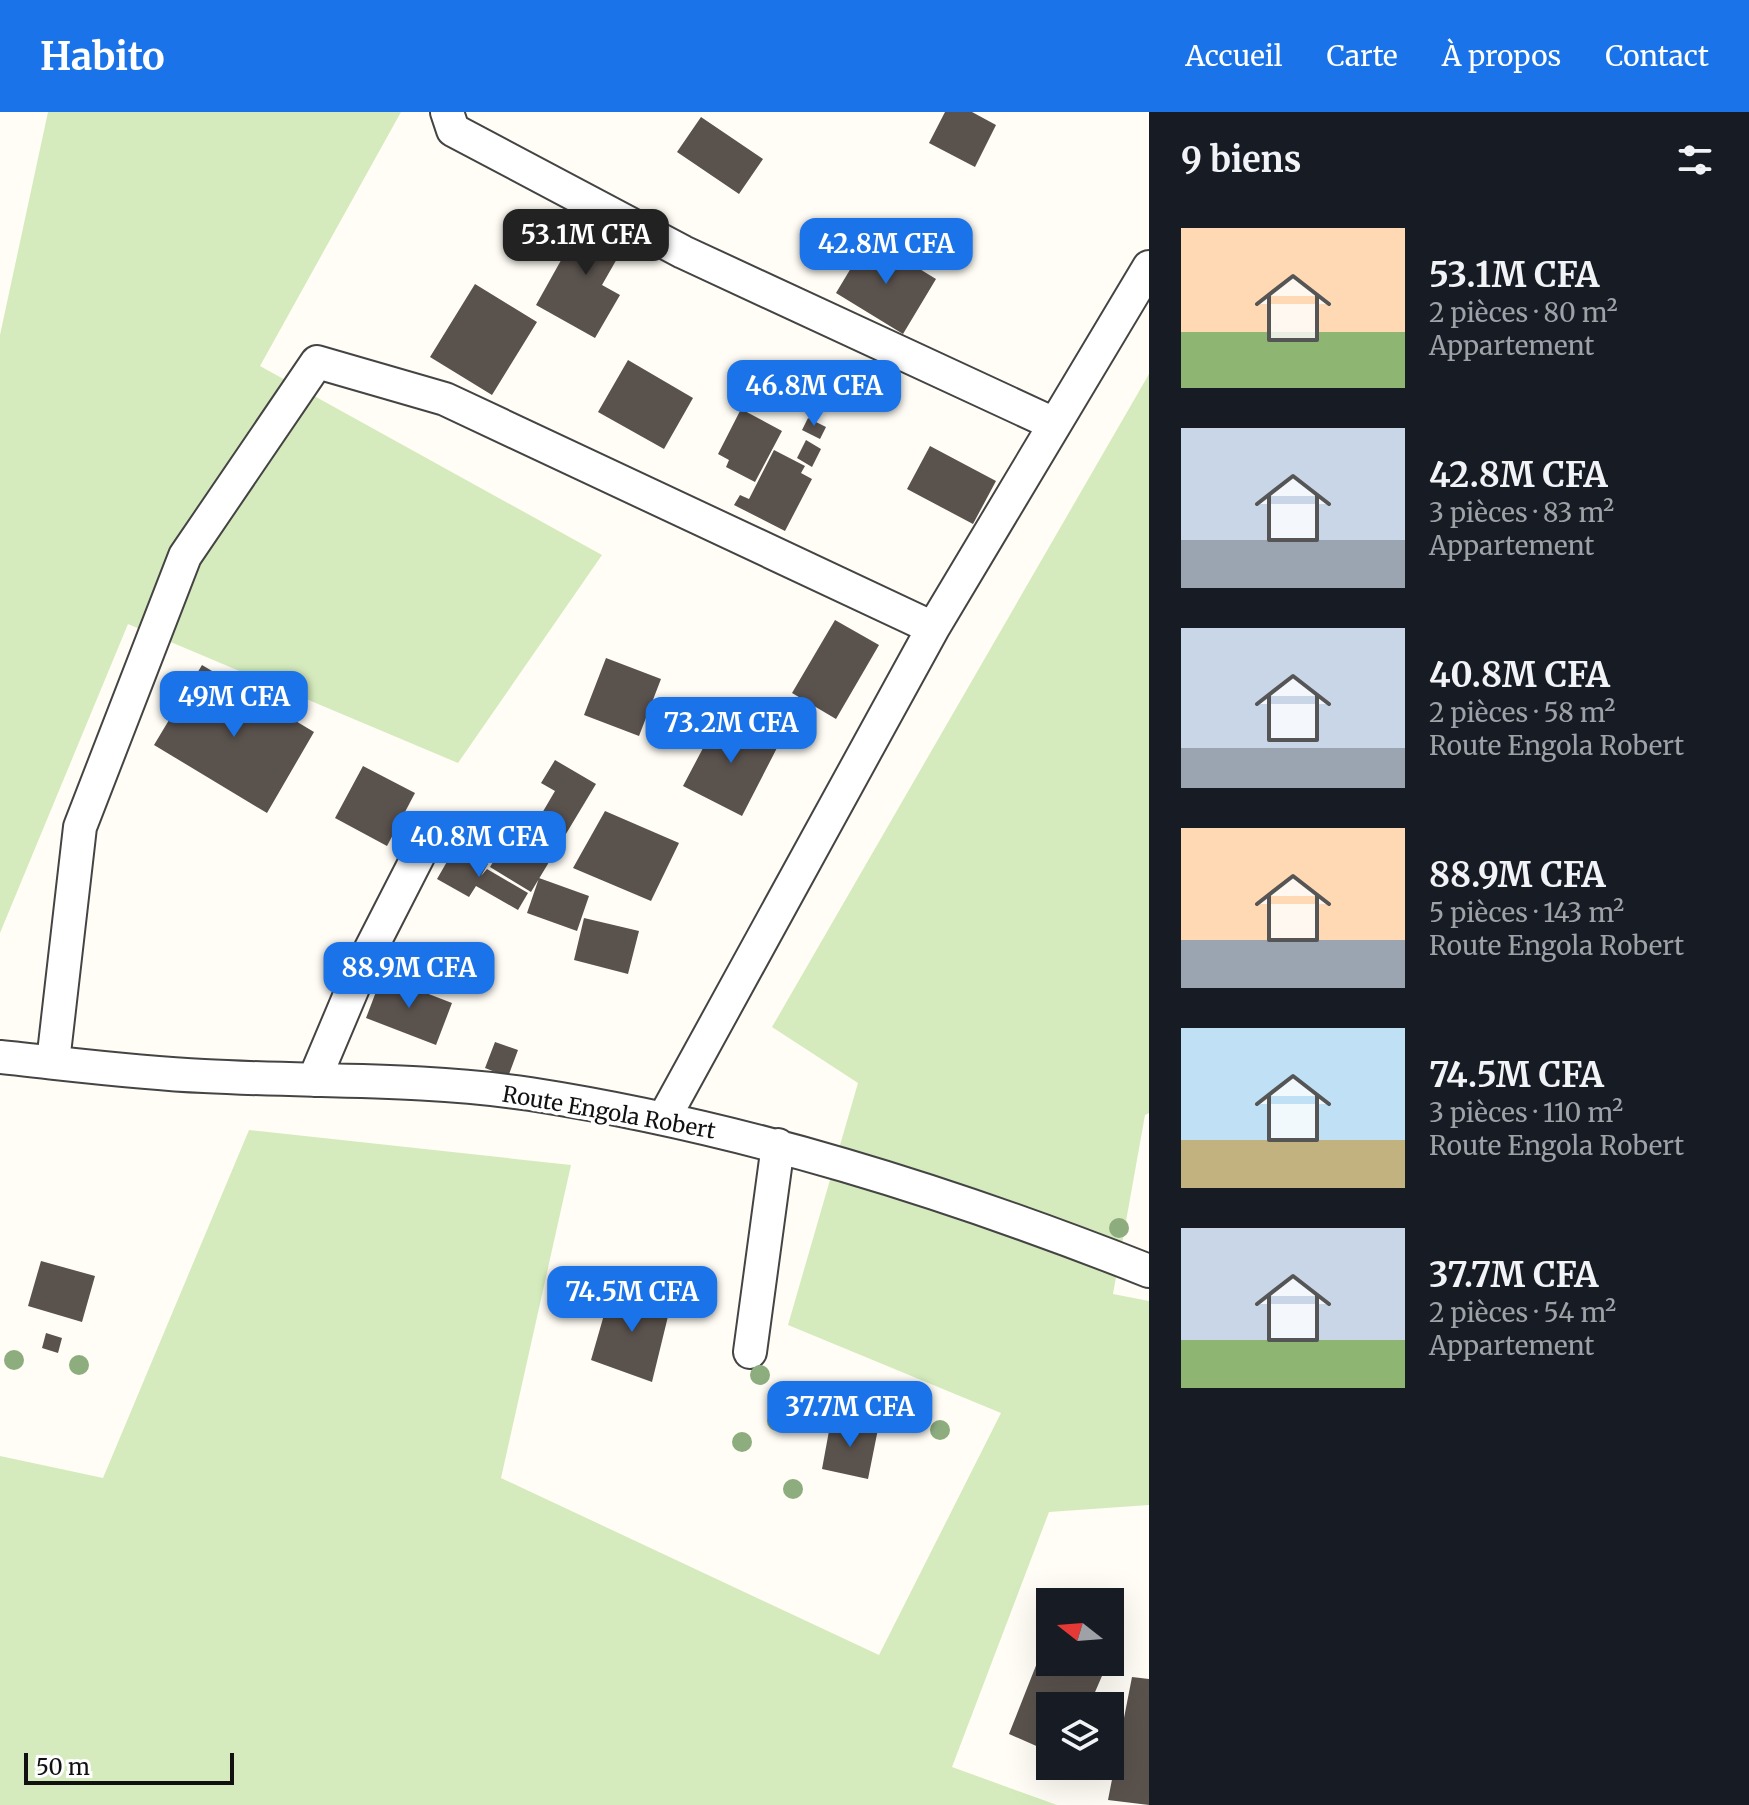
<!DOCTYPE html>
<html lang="fr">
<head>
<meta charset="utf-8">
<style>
	:root { --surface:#171b24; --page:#242831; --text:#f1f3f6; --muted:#9ea1a6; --accent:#1a73e8 }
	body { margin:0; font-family:Merriweather,serif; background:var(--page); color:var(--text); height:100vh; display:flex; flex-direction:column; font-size:30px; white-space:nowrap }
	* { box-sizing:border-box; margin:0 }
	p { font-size:26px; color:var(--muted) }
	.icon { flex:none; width:44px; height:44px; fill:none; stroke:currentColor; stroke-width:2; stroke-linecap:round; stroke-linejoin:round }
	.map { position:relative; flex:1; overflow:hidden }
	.side { display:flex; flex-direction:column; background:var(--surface); width:600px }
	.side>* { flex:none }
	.needle { width:52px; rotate:287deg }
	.buttons { position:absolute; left:1036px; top:1476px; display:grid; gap:16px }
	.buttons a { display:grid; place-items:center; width:88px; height:88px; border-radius:0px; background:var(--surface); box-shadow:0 8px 32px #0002; font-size:40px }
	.scale { position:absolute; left:24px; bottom:20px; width:210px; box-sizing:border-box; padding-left:8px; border:4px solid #111; border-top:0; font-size:22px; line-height:28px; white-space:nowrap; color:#111; -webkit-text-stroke:6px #fff; paint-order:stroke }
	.price { position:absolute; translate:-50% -68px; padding:0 18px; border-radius:16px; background:var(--accent); color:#fff; font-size:26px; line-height:52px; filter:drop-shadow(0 2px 4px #0008) }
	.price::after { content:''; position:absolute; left:50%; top:48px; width:24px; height:18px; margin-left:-12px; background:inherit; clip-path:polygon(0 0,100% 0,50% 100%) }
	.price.selected { background:#222; color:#fff }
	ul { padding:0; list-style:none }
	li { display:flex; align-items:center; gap:24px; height:200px; padding:0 32px }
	li span { display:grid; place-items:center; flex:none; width:224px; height:160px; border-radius:0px; color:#555 }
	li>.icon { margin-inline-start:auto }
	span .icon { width:96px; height:96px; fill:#fffc; stroke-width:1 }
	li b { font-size:34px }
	h2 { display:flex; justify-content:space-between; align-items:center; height:96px; padding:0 32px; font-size:34px }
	header { display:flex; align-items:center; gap:48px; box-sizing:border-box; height:112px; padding:0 40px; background:var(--accent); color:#fff }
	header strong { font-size:38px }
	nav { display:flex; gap:44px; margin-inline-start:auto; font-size:28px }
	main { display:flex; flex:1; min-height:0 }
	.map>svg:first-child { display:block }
	.green { fill:#d5ebbd }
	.building { fill:#5a524d }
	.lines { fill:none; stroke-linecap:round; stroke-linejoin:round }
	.minor-casing { stroke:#444; stroke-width:36 }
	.minor { stroke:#fff; stroke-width:32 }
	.tree { fill:#8dad7f }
	.labels { text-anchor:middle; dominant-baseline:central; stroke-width:8; stroke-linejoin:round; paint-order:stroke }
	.street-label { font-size:22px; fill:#111; stroke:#fff }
</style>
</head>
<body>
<header>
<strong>Habito</strong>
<nav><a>Accueil</a><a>Carte</a><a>À propos</a><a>Contact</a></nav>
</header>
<main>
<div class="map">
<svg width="1149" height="1693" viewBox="0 0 1149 1693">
	<rect width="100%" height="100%" fill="#fffdf5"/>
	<path class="green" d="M48,0H401L260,254L602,443L458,651L128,512L0,821V223Z
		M1149,262V1001L1145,1003L1113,1182L1149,1189V1393L1049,1400L952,1655L1057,1693H0V1344L103,1366L249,1018L571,1053L501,1366L879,1543L1001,1301L788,1213L858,971L772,915Z"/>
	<path class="building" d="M945,0H972L996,13L975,55L929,31Z
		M701,5L763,47L739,82L677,40Z
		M588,100L630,124L602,173L620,183L595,226L536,193Z
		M869,126L936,167L903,222L836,181Z
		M475,172L537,210L492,283L430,245Z
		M628,248L693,286L664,337L598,300Z
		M741,297L782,319L755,370L726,355L729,348L718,342Z
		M808,306L826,315L820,327L802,318Z
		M806,328L821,337L812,355L797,346Z
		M930,334L996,369L973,412L907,377Z
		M774,338L805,354L801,361L812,367L785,419L734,393L740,383L749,387Z
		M835,508L879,533L836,607L792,581Z
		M606,546L661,567L639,624L584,603Z
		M202,553L314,620L267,701L154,633Z
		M721,602L779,632L742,704L683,674Z
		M555,648L596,672L531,780L490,755L513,717L528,725L555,679L541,671Z
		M363,654L415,681L387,734L335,706Z
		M605,699L679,731L651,789L573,756Z
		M456,734L488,752L481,764L487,757L528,781L518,798L476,774L469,785L437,767Z
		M539,766L589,784L577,819L527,801Z
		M584,806L639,819L628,862L574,848Z
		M382,864L452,891L436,933L366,906Z
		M495,930L518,938L508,965L485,956Z
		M41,1149L95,1164L82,1210L28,1194Z
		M612,1175L671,1192L652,1270L591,1248Z
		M46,1221L62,1226L58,1241L42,1236Z
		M831,1308L878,1317L868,1367L822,1357Z
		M1050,1518V1550H1108L1089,1594H1050V1640L1009,1622Z
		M1132,1565L1149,1567V1693L1108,1688Z"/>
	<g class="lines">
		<defs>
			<path id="minor" d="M447,0L453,18L683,140L1052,311
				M0,945C68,952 136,961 204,964C312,970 422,966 530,982C743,1015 949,1080 1149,1159
				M53,950L80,715L185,444L317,250L445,287L933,516
				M314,968L363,852L431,719
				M664,1006L933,516L1149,155
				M750,1240L778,1033"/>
		</defs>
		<use href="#minor" class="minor-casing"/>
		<use href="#minor" class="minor"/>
	</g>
	<g class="tree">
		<circle cx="1119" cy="1116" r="10"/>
		<circle cx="14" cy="1248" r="10"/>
		<circle cx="79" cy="1253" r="10"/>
		<circle cx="760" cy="1263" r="10"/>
		<circle cx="889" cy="1307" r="10"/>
		<circle cx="777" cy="1309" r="10"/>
		<circle cx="940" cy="1318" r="10"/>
		<circle cx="742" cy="1330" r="10"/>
		<circle cx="793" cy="1377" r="10"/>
	</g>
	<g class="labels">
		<g class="street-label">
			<text transform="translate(609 1000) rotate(10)">Route Engola Robert</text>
		</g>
	</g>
</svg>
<div class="buttons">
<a><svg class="needle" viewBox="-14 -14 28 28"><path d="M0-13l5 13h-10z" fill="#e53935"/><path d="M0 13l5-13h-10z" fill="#9ea1a6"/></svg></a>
<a><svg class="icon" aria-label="layers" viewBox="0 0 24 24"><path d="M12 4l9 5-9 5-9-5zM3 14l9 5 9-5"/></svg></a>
</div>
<div class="scale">50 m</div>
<b class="price selected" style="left:586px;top:165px">53.1M CFA</b>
<b class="price" style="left:886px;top:174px">42.8M CFA</b>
<b class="price" style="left:814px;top:316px">46.8M CFA</b>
<b class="price" style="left:234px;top:627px">49M CFA</b>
<b class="price" style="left:731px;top:653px">73.2M CFA</b>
<b class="price" style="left:479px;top:767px">40.8M CFA</b>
<b class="price" style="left:409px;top:898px">88.9M CFA</b>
<b class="price" style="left:632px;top:1222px">74.5M CFA</b>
<b class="price" style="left:850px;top:1337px">37.7M CFA</b>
</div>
<section class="side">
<h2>9 biens<svg class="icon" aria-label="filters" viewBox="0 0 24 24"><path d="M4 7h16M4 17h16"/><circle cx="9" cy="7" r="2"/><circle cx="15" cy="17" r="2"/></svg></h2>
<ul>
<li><span style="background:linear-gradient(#ffd9b3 65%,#8fb573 0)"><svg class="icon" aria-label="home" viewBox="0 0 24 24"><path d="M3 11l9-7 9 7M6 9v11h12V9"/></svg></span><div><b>53.1M CFA</b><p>2 pièces · 80 m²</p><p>Appartement</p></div></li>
<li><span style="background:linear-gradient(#c9d6e8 70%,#9aa5b1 0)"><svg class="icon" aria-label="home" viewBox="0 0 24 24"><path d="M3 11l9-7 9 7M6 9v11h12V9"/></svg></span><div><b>42.8M CFA</b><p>3 pièces · 83 m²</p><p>Appartement</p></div></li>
<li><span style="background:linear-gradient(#c9d6e8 75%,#9aa5b1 0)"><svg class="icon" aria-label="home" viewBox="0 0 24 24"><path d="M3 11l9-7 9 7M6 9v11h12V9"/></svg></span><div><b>40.8M CFA</b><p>2 pièces · 58 m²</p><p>Route Engola Robert</p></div></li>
<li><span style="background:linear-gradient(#ffd9b3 70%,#9aa5b1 0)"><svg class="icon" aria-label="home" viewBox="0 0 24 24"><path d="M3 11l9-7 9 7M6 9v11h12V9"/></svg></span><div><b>88.9M CFA</b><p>5 pièces · 143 m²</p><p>Route Engola Robert</p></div></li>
<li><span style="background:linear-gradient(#bfe0f5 70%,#c2b280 0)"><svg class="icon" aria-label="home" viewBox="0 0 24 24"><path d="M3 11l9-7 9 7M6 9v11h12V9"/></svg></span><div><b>74.5M CFA</b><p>3 pièces · 110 m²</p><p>Route Engola Robert</p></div></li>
<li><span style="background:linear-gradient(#c9d6e8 70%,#8fb573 0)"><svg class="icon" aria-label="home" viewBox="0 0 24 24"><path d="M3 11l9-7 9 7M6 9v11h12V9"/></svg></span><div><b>37.7M CFA</b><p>2 pièces · 54 m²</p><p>Appartement</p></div></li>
</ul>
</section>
</main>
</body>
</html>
